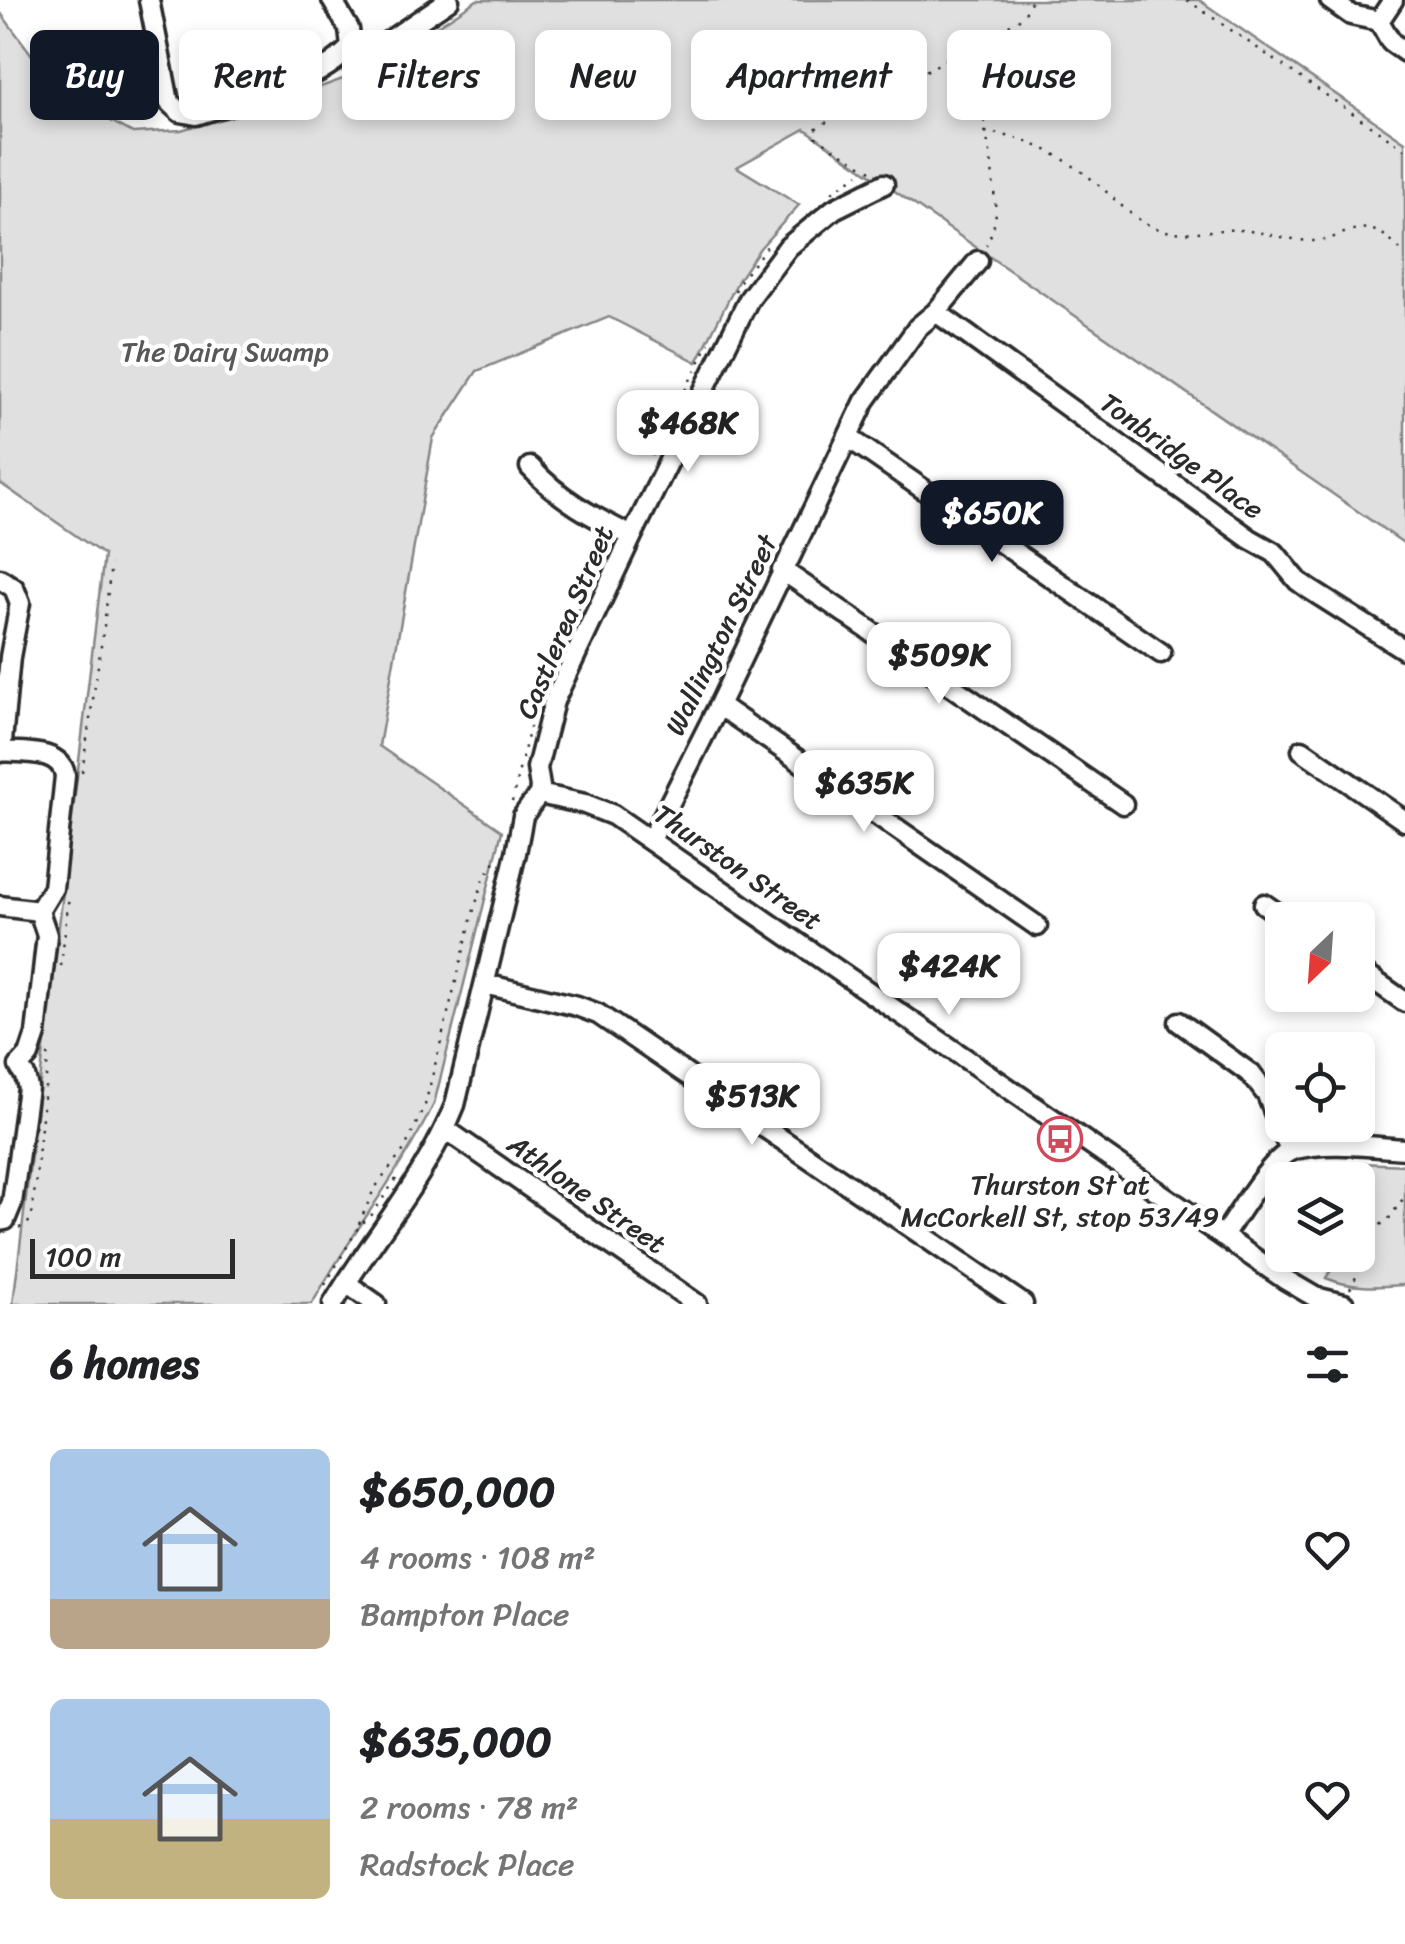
<!DOCTYPE html>
<html lang="en">
<head>
<meta charset="utf-8">
<style>
	:root { --surface:#fff; --page:#f6f6f6; --text:#202124; --muted:#757577; --accent:#111827 }
	body { margin:0; font-family:Sriracha,sans-serif; background:var(--page); color:var(--text); height:100vh; display:flex; flex-direction:column; font-size:38px; white-space:nowrap }
	* { box-sizing:border-box; margin:0 }
	p { font-size:32px; color:var(--muted) }
	.icon { flex:none; width:55px; height:55px; fill:none; stroke:currentColor; stroke-width:2; stroke-linecap:round; stroke-linejoin:round }
	.map { position:relative; height:1304px; overflow:hidden }
	.panel { display:flex; flex-direction:column; background:var(--surface); flex:1 }
	.panel>* { flex:none }
	.guide { position:absolute; left:30px; top:30px; width:1345px; height:90px; display:flex; gap:20px }
	.needle { width:65px; rotate:205deg }
	.tools { position:absolute; left:1265px; top:902px; display:grid; gap:20px }
	.tools a { display:grid; place-items:center; width:110px; height:110px; border-radius:15px; background:var(--surface); box-shadow:0 5px 15px #0003; font-size:50px }
	.scale { position:absolute; left:30px; bottom:25px; width:205px; box-sizing:border-box; padding-left:10px; border:5px solid #2b2b2b; border-top:0; font-size:28px; line-height:35px; white-space:nowrap; color:#2b2b2b; -webkit-text-stroke:8px #fff; paint-order:stroke }
	.price { position:absolute; translate:-50% -85px; padding:0 22px; border-radius:20px; background:#fff; color:#222; font-size:32px; line-height:65px; filter:drop-shadow(0 2px 5px #0008) }
	.price::after { content:''; position:absolute; left:50%; top:60px; width:30px; height:22px; margin-left:-15px; background:inherit; clip-path:polygon(0 0,100% 0,50% 100%) }
	.price.selected { background:var(--accent); color:#fff }
	ul { padding:0; list-style:none }
	li { display:flex; align-items:center; gap:30px; height:250px; padding:0 50px }
	li span { display:grid; place-items:center; flex:none; width:280px; height:200px; border-radius:15px; color:#555 }
	li>.icon { margin-inline-start:auto }
	span .icon { width:120px; height:120px; fill:#fffc; stroke-width:1 }
	li b { font-size:42px }
	h2 { display:flex; justify-content:space-between; align-items:center; height:120px; padding:0 50px; font-size:42px }
	.pill { padding:0 35px; border-radius:15px; background:var(--surface); box-shadow:0 5px 15px #0003; font-size:35px; line-height:90px }
	.pill.selected { background:var(--accent); color:#fff }
	.map>svg:first-child { display:block }
	.green { fill:#e0e0e0; stroke:#868686; stroke-width:2.5 }
	.lines { fill:none; stroke-linecap:round; stroke-linejoin:round }
	.street-casing { stroke:#2b2b2b; stroke-width:25 }
	.path { stroke:#2b2b2b; stroke-width:2.5; stroke-dasharray:2.5 8; stroke-linecap:butt }
	.street { stroke:#fff; stroke-width:18 }
	.labels { text-anchor:middle; dominant-baseline:central; stroke-width:9; stroke-linejoin:round; paint-order:stroke }
	.park-label { font-size:28px; fill:#585858; stroke:#fff }
	.street-label { font-size:28px; fill:#2b2b2b; stroke:#fff }
	.poi-label { font-size:28px; fill:#2b2b2b; stroke:#fff }
</style>
</head>
<body>
<div class="map">
<svg width="1405" height="1304" viewBox="0 0 1405 1304">
	<rect width="100%" height="100%" fill="#fff"/>
	<filter id="ink" filterUnits="userSpaceOnUse"><feTurbulence type="fractalNoise" baseFrequency=".01" numOctaves="2"/><feDisplacementMap in="SourceGraphic" scale="20" xChannelSelector="R" yChannelSelector="G"/><feConvolveMatrix kernelMatrix="1 2 1 2 8 2 1 2 1" color-interpolation-filters="sRGB"/></filter>
	<g filter="url(#ink)">
		<path class="green" d="M477,0H1199L1405,142V544L805,129L737,167L799,205L760,248L739,279L697,362L609,317L477,371L433,438L379,746L502,831L434,1104C399,1174 350,1235 312,1304H13L104,555L0,483V12L61,94L133,133L181,130L299,95L373,68Z
			M1359,1163L1405,1165V1285C1377,1287 1352,1289 1326,1278L1341,1255H1358V1232L1361,1226Z"/>
		<g class="lines">
			<defs>
				<path id="street" d="M149,0L169,102L180,112L196,115C248,98 312,87 351,47L349,29L332,0
					M1330,0L1351,15L1379,21L1391,42L1405,52
					M1379,21L1393,0
					M351,47L377,49L449,0
					M936,312L1250,539L1275,553L1298,581L1309,589L1405,650
					M849,438L1161,653
					M530,467C558,498 594,518 632,536
					M782,570L1123,804
					M0,579L14,588L20,603L10,657L1,752
					M719,705L1037,926
					M1302,750L1405,821
					M0,751C21,753 62,748 65,776L53,888L39,911L47,935L36,1034L29,1055L19,1066L25,1076L28,1088L12,1203L5,1220L0,1221
					M539,794L585,804L613,815L1286,1280L1315,1297L1344,1304
					M651,840L719,705L865,401L918,327L936,312L978,261
					M1264,904L1287,920
					M0,906L39,911
					M1358,969L1405,1002
					M485,984L577,1006L598,1014L1023,1304
					M1179,1022L1251,1074L1267,1095L1290,1151
					M445,1129L697,1304
					M1223,1236C1238,1215 1271,1157 1293,1150C1325,1140 1372,1147 1405,1149
					M346,1283L376,1304
					M333,1304C373,1237 426,1178 455,1105L516,853L523,816L539,794L540,787L537,768L554,701L632,536L749,299L788,247L834,209L884,184"/>
			</defs>
			<use href="#street" class="street-casing"/>
			<path class="path" d="M1187,0L1405,149
				M960,54L966,76L983,98L986,107L984,126L991,157L996,213L993,230L986,245
				M985,132C1031,138 1066,157 1101,187C1117,201 1135,221 1156,228C1182,238 1213,228 1240,230C1265,232 1291,241 1316,241C1334,241 1350,226 1368,229C1389,233 1389,243 1405,253
				M871,171L816,137L815,129L842,113L860,111L906,82L1023,17L1032,0
				M832,192L859,174
				M735,291L740,281L768,245
				M652,456L709,343
				M547,677L609,544
				M522,759L531,723
				M82,772L104,626L111,564
				M512,802L520,766
				M61,966L69,895
				M359,1224L374,1189L404,1150L425,1105L473,913L484,878L498,857
				M19,1228L27,1225L32,1216L49,1048
				M325,1285L359,1226L371,1216L398,1176
				M1350,1289L1363,1263L1366,1242L1371,1231L1388,1220L1405,1196"/>
			<use href="#street" class="street"/>
		</g>
	</g>
	<defs>
		<symbol id="bus-ring" viewBox="-11 -11 22 22"><circle r="9.5" fill="#fff" stroke="#d1495b" stroke-width="1.5"/><path d="M-5-6H5V4H4V6H2V4H-2V6H-4V4H-5ZM-3.5-4V0h7V-4ZM-3.5 1.2v1.5H-2V1.2ZM2 1.2v1.5H3.5V1.2Z" fill="#d1495b"/></symbol>
	</defs>
	<g fill-rule="evenodd">
		<use href="#bus-ring" x="1035" y="1114" width="50" height="50"/>
	</g>
	<g class="labels">
		<g class="park-label">
			<text x="225" y="351">The Dairy Swamp</text>
		</g>
		<g class="street-label">
			<text transform="translate(1182 456) rotate(36)">Tonbridge Place</text>
			<text transform="translate(565 622) rotate(-67)">Castlerea Street</text>
			<text transform="translate(721 635) rotate(-64)">Wallington Street</text>
			<text transform="translate(738 867) rotate(35)">Thurston Street</text>
			<text transform="translate(587 1194) rotate(35)">Athlone Street</text>
		</g>
		<g class="poi-label">
			<text x="1060" y="1184">Thurston St at<tspan x="1060" dy="32">McCorkell St, stop 53/49</tspan></text>
		</g>
	</g>
</svg>
<div class="tools">
<a><svg class="needle" viewBox="-14 -14 28 28"><path d="M0-13l5 13h-10z" fill="#e53935"/><path d="M0 13l5-13h-10z" fill="#757577"/></svg></a>
<a><svg class="icon" aria-label="locate" viewBox="0 0 24 24"><circle cx="12" cy="12" r="6"/><path d="M12 2v4M12 18v4M2 12h4M18 12h4"/></svg></a>
<a><svg class="icon" aria-label="layers" viewBox="0 0 24 24"><path d="M12 4l9 5-9 5-9-5zM3 14l9 5 9-5"/></svg></a>
</div>
<div class="scale">100 m</div>
<b class="price" style="left:688px;top:475px">$468K</b>
<b class="price selected" style="left:992px;top:565px">$650K</b>
<b class="price" style="left:939px;top:707px">$509K</b>
<b class="price" style="left:864px;top:835px">$635K</b>
<b class="price" style="left:949px;top:1018px">$424K</b>
<b class="price" style="left:752px;top:1148px">$513K</b>
<div class="guide">
<a class="pill selected">Buy</a>
<a class="pill">Rent</a>
<a class="pill">Filters</a>
<a class="pill">New</a>
<a class="pill">Apartment</a>
<a class="pill">House</a>
</div>
</div>
<section class="panel">
<h2>6 homes<svg class="icon" aria-label="filters" viewBox="0 0 24 24"><path d="M4 7h16M4 17h16"/><circle cx="9" cy="7" r="2"/><circle cx="15" cy="17" r="2"/></svg></h2>
<ul>
<li><span style="background:linear-gradient(#a9c7e8 75%,#b9a48a 0)"><svg class="icon" aria-label="home" viewBox="0 0 24 24"><path d="M3 11l9-7 9 7M6 9v11h12V9"/></svg></span><div><b>$650,000</b><p>4 rooms · 108 m²</p><p>Bampton Place</p></div><svg class="icon" aria-label="heart" viewBox="0 0 24 24"><path d="M12 20l-8-8c-3-5 5-10 8-4 3-6 11-1 8 4z"/></svg></li>
<li><span style="background:linear-gradient(#a9c7e8 60%,#c2b280 0)"><svg class="icon" aria-label="home" viewBox="0 0 24 24"><path d="M3 11l9-7 9 7M6 9v11h12V9"/></svg></span><div><b>$635,000</b><p>2 rooms · 78 m²</p><p>Radstock Place</p></div><svg class="icon" aria-label="heart" viewBox="0 0 24 24"><path d="M12 20l-8-8c-3-5 5-10 8-4 3-6 11-1 8 4z"/></svg></li>
</ul>
</section>
</body>
</html>
